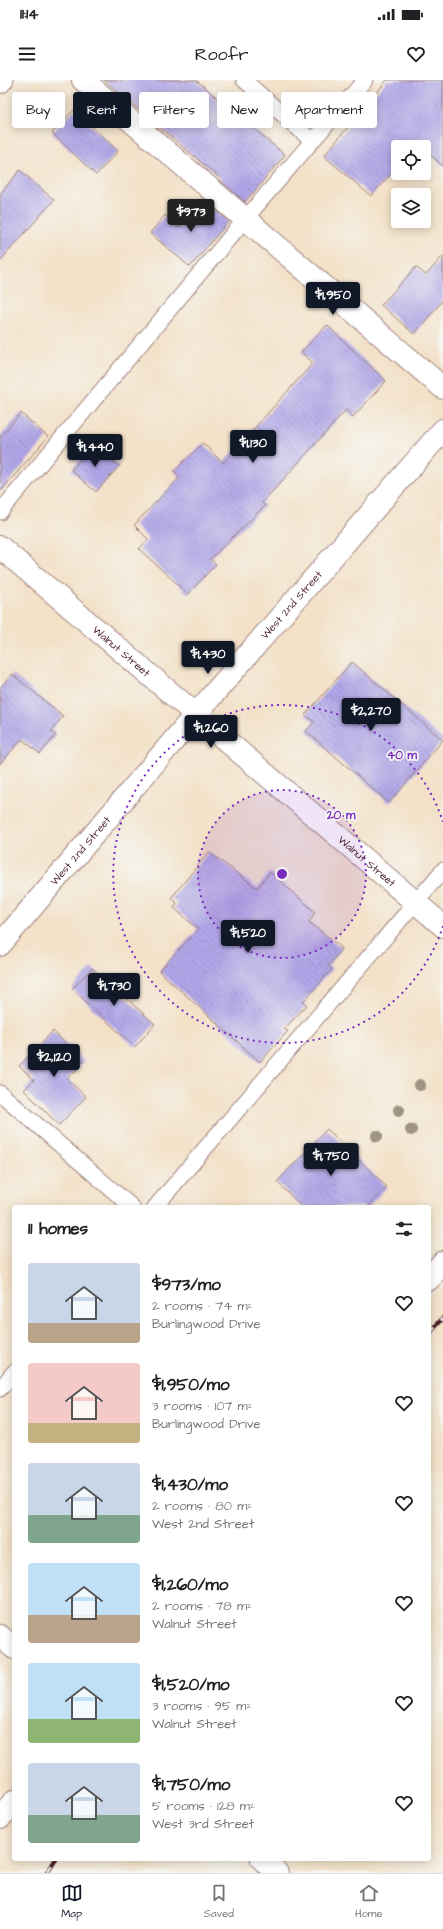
<!DOCTYPE html>
<html lang="en">
<head>
<meta charset="utf-8">
<style>
	:root { --surface:#fff; --page:#f6f6f6; --text:#202124; --muted:#757577; --line:#e0e0e0; --accent:#111827 }
	body { margin:0; font-family:"Architects Daughter",sans-serif; background:var(--page); color:var(--text); height:100vh; display:flex; flex-direction:column; font-size:15px; white-space:nowrap }
	* { box-sizing:border-box; margin:0 }
	p { font-size:13px; color:var(--muted) }
	.icon { flex:none; width:22px; height:22px; fill:none; stroke:currentColor; stroke-width:2; stroke-linecap:round; stroke-linejoin:round }
	.map { position:relative; flex:1; overflow:hidden }
	.panel { position:absolute; left:12px; top:1125px; width:419px; height:656px; display:flex; flex-direction:column; background:var(--surface); border-radius:4px; box-shadow:0 2px 10px #0003 }
	.panel>* { flex:none }
	.hud { position:absolute; left:12px; top:12px; width:419px; height:36px; display:flex; gap:8px }
	.buttons { position:absolute; left:391px; top:60px; display:grid; gap:8px }
	.buttons a { display:grid; place-items:center; width:40px; height:40px; border-radius:4px; background:var(--surface); box-shadow:0 2px 10px #0003; font-size:20px }
	.price { position:absolute; translate:-50% -34px; padding:0 9px; border-radius:4px; background:var(--accent); color:#fff; font-size:13px; line-height:26px; filter:drop-shadow(0 1px 2px #0008) }
	.price::after { content:''; position:absolute; left:50%; top:24px; width:12px; height:9px; margin-left:-6px; background:inherit; clip-path:polygon(0 0,100% 0,50% 100%) }
	.price.active { background:#222; color:#fff }
	ul { padding:0; list-style:none }
	li { display:flex; align-items:center; gap:12px; height:100px; padding:0 16px }
	li span { display:grid; place-items:center; flex:none; width:112px; height:80px; border-radius:4px; color:#555 }
	li>.icon { margin-inline-start:auto }
	span .icon { width:48px; height:48px; fill:#fffc; stroke-width:1 }
	li b { font-size:17px }
	h2 { display:flex; justify-content:space-between; align-items:center; height:48px; padding:0 16px; font-size:17px }
	.tag { padding:0 14px; border-radius:4px; background:var(--surface); box-shadow:0 2px 10px #0003; font-size:14px; line-height:36px }
	.tag.active { background:var(--accent); color:#fff }
	.status { display:flex; justify-content:space-between; align-items:center; height:28px; padding:0 20px; background:var(--surface); direction:ltr }
	.status svg { height:11px; fill:currentColor }
	header { display:flex; justify-content:space-between; align-items:center; height:52px; padding:0 16px; background:var(--surface); font-size:18px; font-weight:600 }
	.tab-bar { display:flex; justify-content:space-around; align-items:center; height:56px; border-top:1px solid var(--line); background:var(--surface); font-size:11px; color:var(--muted) }
	.tab-bar a { display:grid; justify-items:center; gap:2px }
	.tab-bar .active { color:var(--accent) }
	.map>svg:first-child { display:block }
	.building { fill:url(#building-back-hatch) }
	.lines { fill:none; stroke-linecap:round; stroke-linejoin:round }
	.lane-casing { stroke:#9e807a; stroke-width:17 }
	.street-casing { stroke:#9e807a; stroke-width:24 }
	.primary-casing { stroke:#9e807a; stroke-width:24 }
	.lane { stroke:#fff; stroke-width:15 }
	.street { stroke:#fff; stroke-width:22 }
	.primary { stroke:#fff; stroke-width:22 }
	.rail-casing { stroke:#4a1f2b; stroke-width:4.5 }
	.rail { stroke:#f6f6f2; stroke-width:3; stroke-dasharray:9; stroke-linecap:butt }
	.tree { fill:#9f9382 }
	.ring { fill:none; stroke:#7b2cbf; stroke-width:2; stroke-dasharray:2 4 }
	.labels { text-anchor:middle; dominant-baseline:central; stroke-width:3.5; stroke-linejoin:round; paint-order:stroke }
	.street-label { font-size:11px; fill:#4a1f2b; stroke:#f6f6f2 }
	.centre { fill:#7b2cbf; stroke:#f6f6f2; stroke-width:2 }
	.ring-label { font-size:12px; text-anchor:middle; font-weight:bold; fill:#7b2cbf; stroke:#f6f6f2; stroke-width:3.5; stroke-linejoin:round; paint-order:stroke }
</style>
</head>
<body>
<div class="status"><b>11:14</b><svg viewBox="0 0 49 12"><path d="M0 12V9h3v3zM5 12V6h3v6zM10 12V3h3v9zM15 12V0h3v12zM26 1h20v11H26zM47 4h2v5h-2z"/></svg></div>
<header><svg class="icon" aria-label="menu" viewBox="0 0 24 24"><path d="M4 6h16M4 12h16M4 18h16"/></svg>Roofr<svg class="icon" aria-label="heart" viewBox="0 0 24 24"><path d="M12 20l-8-8c-3-5 5-10 8-4 3-6 11-1 8 4z"/></svg></header>
<div class="map">
<svg width="443" height="1793" viewBox="0 0 443 1793">
	<defs>
		<pattern id="building-back-hatch" width="6" height="6" patternUnits="userSpaceOnUse"><rect width="6" height="6" fill="#b1a7e9"/><path d="M-1 5l2 2M0 0l6 6M5-1l2 2" fill="none" stroke="#9287bd"/></pattern>
	</defs>
	<rect width="100%" height="100%" fill="#f6f6f2"/>
	<filter id="ink" filterUnits="userSpaceOnUse"><feTurbulence type="fractalNoise" baseFrequency=".025" numOctaves="2"/><feDisplacementMap in="SourceGraphic" scale="8" xChannelSelector="R" yChannelSelector="G"/><feConvolveMatrix kernelMatrix="1 2 1 2 8 2 1 2 1" color-interpolation-filters="sRGB"/></filter>
	<filter id="wash" filterUnits="userSpaceOnUse"><feTurbulence type="fractalNoise" baseFrequency=".012" numOctaves="4" result="noise"/><feDisplacementMap in="SourceGraphic" scale="16" xChannelSelector="R" yChannelSelector="G"/><feGaussianBlur stdDeviation="0.9" result="paint"/><feColorMatrix in="noise" values="0 0 0 0 0 0 0 0 0 0 0 0 0 0 0 0 0 1.4 0 .05"/><feComposite in="paint" operator="in"/></filter>
	<g filter="url(#wash)">
		<rect width="100%" height="100%" fill="#f3e1c8"/>
		<g id="blocks">
			<path class="building" d="M104,0H196L285,75L245,122L220,100L221,99Z
				M387,0H443V86L424,69V67L418,64L416,67H398V86L371,116L324,76Z
				M74,30L118,71L96,95L52,53Z
				M20,90L54,120L0,181V114Z
				M203,119L229,141L190,187L150,153L165,135L179,148Z
				M443,176V220L414,254L381,225L416,187L426,195Z
				M327,245L386,301L353,337L346,330L262,423L265,426L210,479L216,484L188,514L139,469L148,459L134,445L180,397L174,391L203,363L223,383L313,283L301,272Z
				M21,333L48,357L0,412V357Z
				M94,364L119,386L96,412L71,390Z
				M352,582L443,660L389,723L306,651L314,642L305,635Z
				M12,594L63,636L51,651L56,655L40,674L22,659L0,684V608Z
				M209,772L257,808L270,792L315,832L309,842L342,868L328,886L332,889L303,922L307,925L284,949L288,951L260,982L159,891L198,849L174,828L177,823L171,818Z
				M92,888L155,944L135,967L72,909Z
				M53,951L84,982L67,999L86,1017L59,1045L24,1010L34,1000L19,986Z
				M327,1049L387,1107L368,1127H302L277,1102Z"/>
		</g>
	</g>
	<g filter="url(#ink)">
		<use href="#blocks" fill-opacity="0" stroke="#9e807a" stroke-width="1"/>
		<g class="lines">
			<defs>
				<path id="lane" d="M244,0L312,61
					M0,432L246,138L365,0
					M0,1013L132,1127
					M155,1127L443,790
					M0,1309L14,1292"/>
				<g id="street">
					<path d="M83,0L443,308"/>
					<path id="s1" d="M0,467L443,846"/>
					<path id="s2" d="M0,865L196,634L443,350"/>
					<path d="M429,1199L443,1182"/>
					<path d="M0,1556L14,1568"/>
					<path d="M0,1738L14,1721"/>
					<path d="M262,1779L277,1793"/>
				</g>
				<path id="primary" d="M0,2L2,0"/>
			</defs>
			<use href="#lane" class="lane-casing"/>
			<use href="#street" class="street-casing"/>
			<use href="#primary" class="primary-casing"/>
			<use href="#lane" class="lane"/>
			<use href="#street" class="street"/>
			<use href="#primary" class="primary"/>
			<defs>
				<path id="rail" d="M429,1254L443,1238
					M47,1793L56,1779"/>
			</defs>
			<use href="#rail" class="rail-casing"/>
			<use href="#rail" class="rail"/>
		</g>
		<g class="tree">
			<circle cx="420" cy="1005" r="6"/>
			<circle cx="399" cy="1030" r="6"/>
			<circle cx="411" cy="1050" r="6"/>
			<circle cx="377" cy="1056" r="6"/>
		</g>
	</g>
	<circle cx="282" cy="794" r="84" fill="#7b2cbf" fill-opacity=".12"/>
	<g class="ring">
		<circle cx="282" cy="794" r="84"/>
		<path d="M443 846A169 169 0 1 1 443 742"/>
	</g>
	<g class="labels">
		<g class="street-label">
			<text stroke="none"><textPath href="#s2" startOffset="448">West 2nd Street</textPath></text>
			<text stroke="none"><textPath href="#s1" startOffset="160">Walnut Street</textPath></text>
			<text stroke="none"><textPath href="#s2" startOffset="124">West 2nd Street</textPath></text>
			<text stroke="none"><textPath href="#s1" startOffset="483">Walnut Street</textPath></text>
		</g>
	</g>
	<circle cx="282" cy="794" r="6" class="centre"/>
	<g class="ring-label">
		<text x="402" y="679">40 m</text>
		<text x="341" y="739">20 m</text>
	</g>
</svg>
<div class="buttons">
<a><svg class="icon" aria-label="locate" viewBox="0 0 24 24"><circle cx="12" cy="12" r="6"/><path d="M12 2v4M12 18v4M2 12h4M18 12h4"/></svg></a>
<a><svg class="icon" aria-label="layers" viewBox="0 0 24 24"><path d="M12 4l9 5-9 5-9-5zM3 14l9 5 9-5"/></svg></a>
</div>
<b class="price active" style="left:191px;top:153px">$973</b>
<b class="price" style="left:333px;top:236px">$1,950</b>
<b class="price" style="left:253px;top:384px">$1,130</b>
<b class="price" style="left:95px;top:388px">$1,440</b>
<b class="price" style="left:208px;top:595px">$1,430</b>
<b class="price" style="left:371px;top:652px">$2,270</b>
<b class="price" style="left:211px;top:669px">$1,260</b>
<b class="price" style="left:248px;top:874px">$1,520</b>
<b class="price" style="left:114px;top:927px">$1,730</b>
<b class="price" style="left:54px;top:998px">$2,120</b>
<b class="price" style="left:331px;top:1097px">$1,750</b>
<div class="hud">
<a class="tag">Buy</a>
<a class="tag active">Rent</a>
<a class="tag">Filters</a>
<a class="tag">New</a>
<a class="tag">Apartment</a>
</div>
<section class="panel">
<h2>11 homes<svg class="icon" aria-label="filters" viewBox="0 0 24 24"><path d="M4 7h16M4 17h16"/><circle cx="9" cy="7" r="2"/><circle cx="15" cy="17" r="2"/></svg></h2>
<ul>
<li><span style="background:linear-gradient(#c9d6e8 75%,#b9a48a 0)"><svg class="icon" aria-label="home" viewBox="0 0 24 24"><path d="M3 11l9-7 9 7M6 9v11h12V9"/></svg></span><div><b>$973/mo</b><p>2 rooms · 74 m²</p><p>Burlingwood Drive</p></div><svg class="icon" aria-label="heart" viewBox="0 0 24 24"><path d="M12 20l-8-8c-3-5 5-10 8-4 3-6 11-1 8 4z"/></svg></li>
<li><span style="background:linear-gradient(#f6c9c9 75%,#c2b280 0)"><svg class="icon" aria-label="home" viewBox="0 0 24 24"><path d="M3 11l9-7 9 7M6 9v11h12V9"/></svg></span><div><b>$1,950/mo</b><p>3 rooms · 107 m²</p><p>Burlingwood Drive</p></div><svg class="icon" aria-label="heart" viewBox="0 0 24 24"><path d="M12 20l-8-8c-3-5 5-10 8-4 3-6 11-1 8 4z"/></svg></li>
<li><span style="background:linear-gradient(#c9d6e8 65%,#7fa58c 0)"><svg class="icon" aria-label="home" viewBox="0 0 24 24"><path d="M3 11l9-7 9 7M6 9v11h12V9"/></svg></span><div><b>$1,430/mo</b><p>2 rooms · 80 m²</p><p>West 2nd Street</p></div><svg class="icon" aria-label="heart" viewBox="0 0 24 24"><path d="M12 20l-8-8c-3-5 5-10 8-4 3-6 11-1 8 4z"/></svg></li>
<li><span style="background:linear-gradient(#bfe0f5 65%,#b9a48a 0)"><svg class="icon" aria-label="home" viewBox="0 0 24 24"><path d="M3 11l9-7 9 7M6 9v11h12V9"/></svg></span><div><b>$1,260/mo</b><p>2 rooms · 78 m²</p><p>Walnut Street</p></div><svg class="icon" aria-label="heart" viewBox="0 0 24 24"><path d="M12 20l-8-8c-3-5 5-10 8-4 3-6 11-1 8 4z"/></svg></li>
<li><span style="background:linear-gradient(#bfe0f5 70%,#8fb573 0)"><svg class="icon" aria-label="home" viewBox="0 0 24 24"><path d="M3 11l9-7 9 7M6 9v11h12V9"/></svg></span><div><b>$1,520/mo</b><p>3 rooms · 95 m²</p><p>Walnut Street</p></div><svg class="icon" aria-label="heart" viewBox="0 0 24 24"><path d="M12 20l-8-8c-3-5 5-10 8-4 3-6 11-1 8 4z"/></svg></li>
<li><span style="background:linear-gradient(#c9d6e8 65%,#7fa58c 0)"><svg class="icon" aria-label="home" viewBox="0 0 24 24"><path d="M3 11l9-7 9 7M6 9v11h12V9"/></svg></span><div><b>$1,750/mo</b><p>5 rooms · 128 m²</p><p>West 3rd Street</p></div><svg class="icon" aria-label="heart" viewBox="0 0 24 24"><path d="M12 20l-8-8c-3-5 5-10 8-4 3-6 11-1 8 4z"/></svg></li>
</ul>
</section>
</div>
<nav class="tab-bar">
<a class="active"><svg class="icon" aria-label="map" viewBox="0 0 24 24"><path d="M3 6l6-2 6 2 6-2v14l-6 2-6-2-6 2zM9 4v14M15 6v14"/></svg>Map</a>
<a><svg class="icon" aria-label="saved" viewBox="0 0 24 24"><path d="M7 4h10v16l-5-4-5 4z"/></svg>Saved</a>
<a><svg class="icon" aria-label="home" viewBox="0 0 24 24"><path d="M3 11l9-7 9 7M6 9v11h12V9"/></svg>Home</a>
</nav>
</body>
</html>
